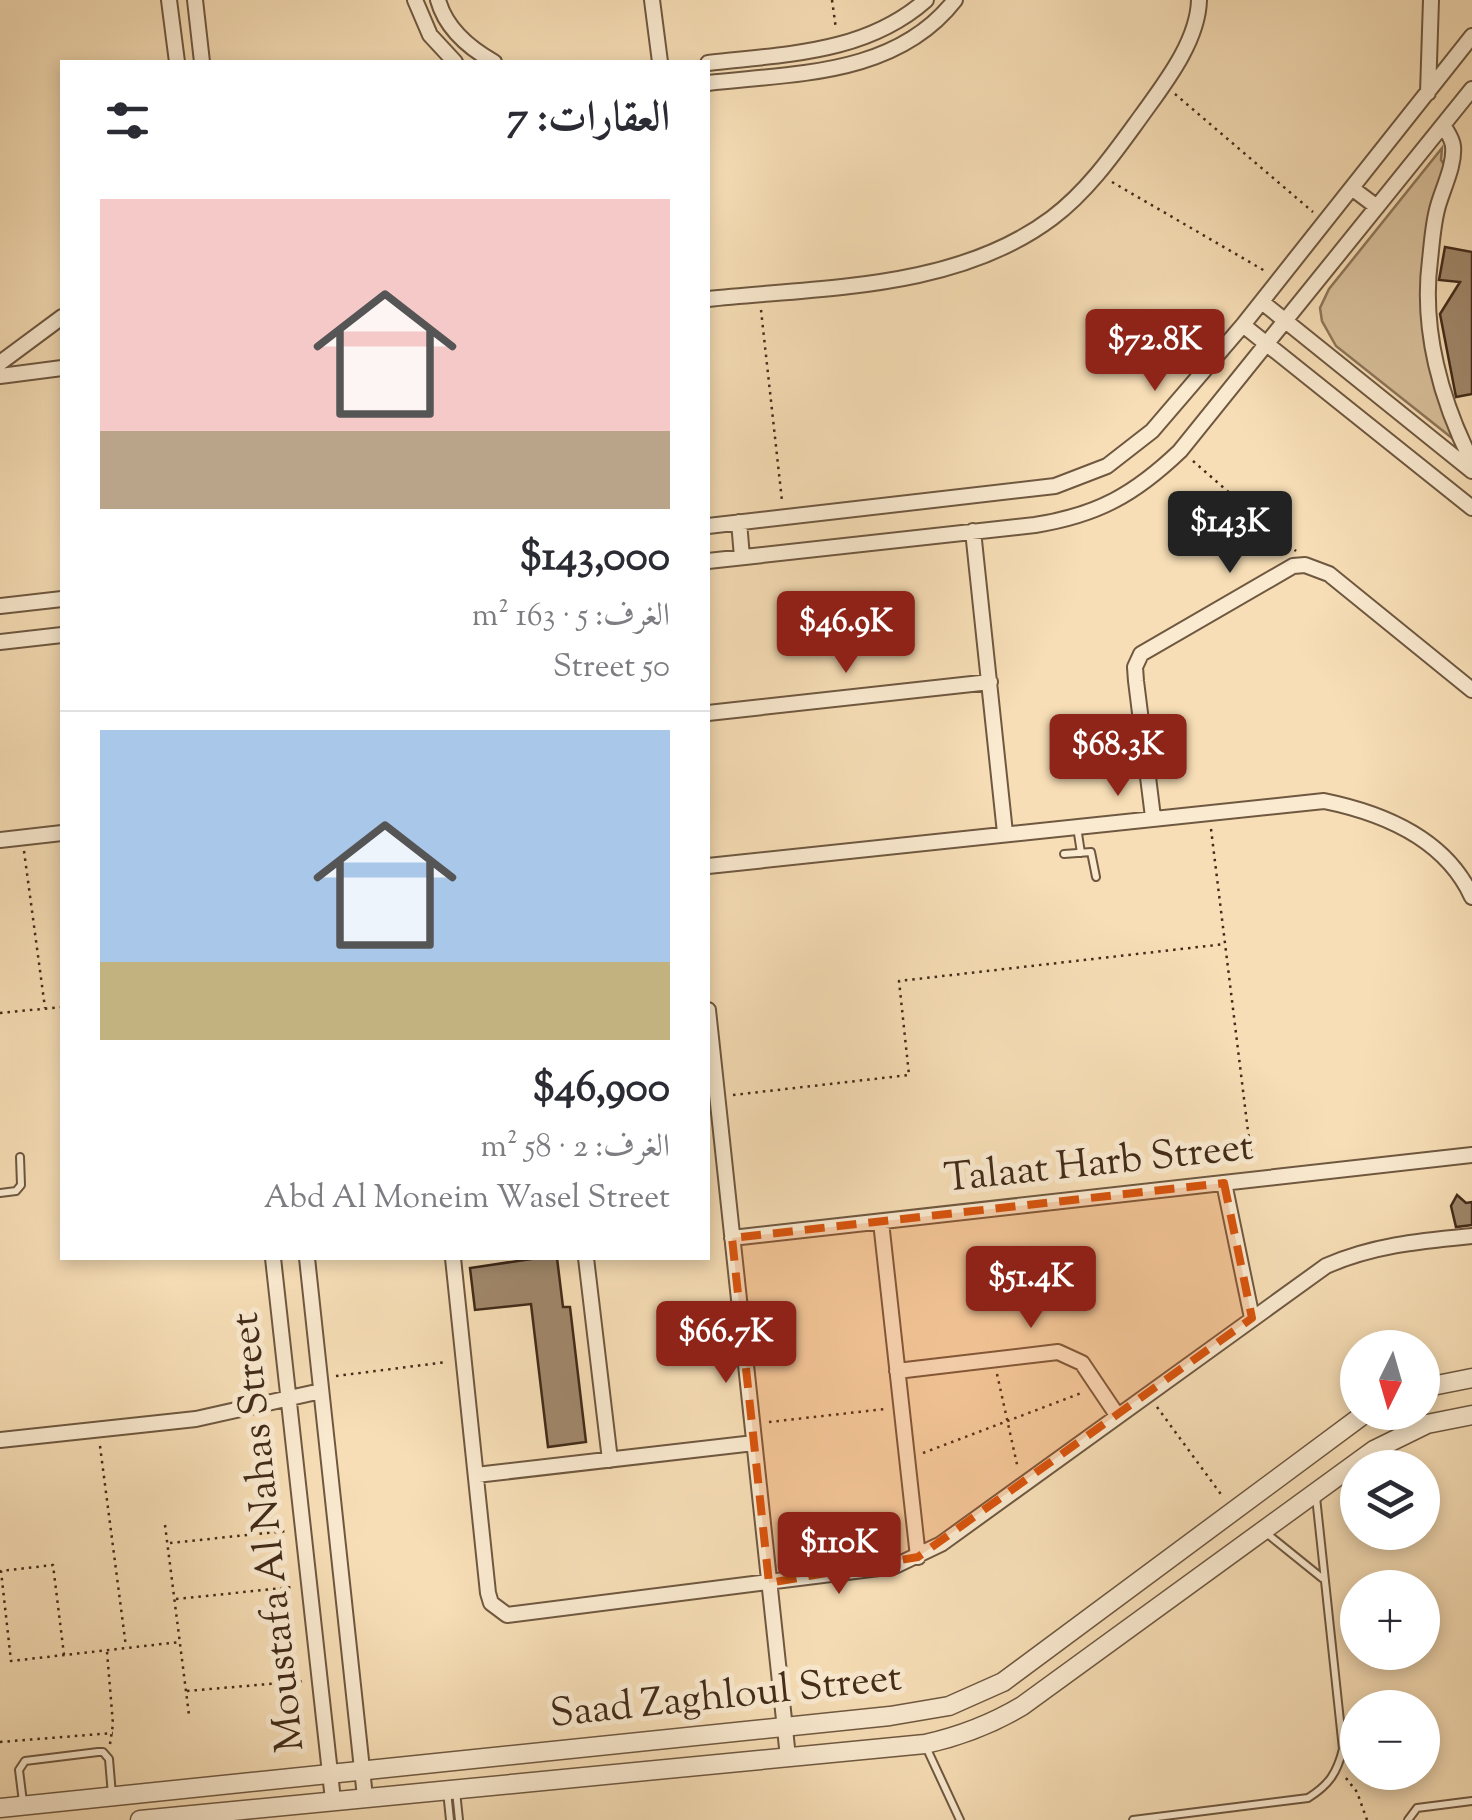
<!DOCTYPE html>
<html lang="ar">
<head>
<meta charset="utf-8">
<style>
	:root { --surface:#fff; --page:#f2f2f3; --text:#2b2b33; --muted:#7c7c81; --line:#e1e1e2; --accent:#8f2418 }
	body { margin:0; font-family:"Sorts Mill Goudy",Amiri,serif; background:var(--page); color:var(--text); direction:rtl; height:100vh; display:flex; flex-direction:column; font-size:38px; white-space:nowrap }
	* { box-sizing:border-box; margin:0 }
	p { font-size:32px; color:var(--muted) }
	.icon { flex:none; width:55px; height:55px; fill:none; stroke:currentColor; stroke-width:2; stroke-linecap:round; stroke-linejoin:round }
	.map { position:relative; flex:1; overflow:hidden; direction:ltr }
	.panel { position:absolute; left:60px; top:60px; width:650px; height:1200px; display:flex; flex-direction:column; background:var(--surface); border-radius:0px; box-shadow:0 5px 15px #0003; direction:rtl }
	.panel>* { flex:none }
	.needle { width:65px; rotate:185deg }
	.buttons { position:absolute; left:1340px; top:1330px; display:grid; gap:20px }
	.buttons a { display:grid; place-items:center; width:100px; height:100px; border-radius:50%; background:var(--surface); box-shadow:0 5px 15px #0003; font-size:50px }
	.price { position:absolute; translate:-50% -85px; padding:0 22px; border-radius:10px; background:var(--accent); color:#fff; font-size:32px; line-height:65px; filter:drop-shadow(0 2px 5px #0008) }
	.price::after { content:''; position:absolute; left:50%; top:60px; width:30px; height:22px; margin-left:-15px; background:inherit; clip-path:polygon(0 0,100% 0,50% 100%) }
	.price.current { background:#222; color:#fff }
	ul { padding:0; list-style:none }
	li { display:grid; align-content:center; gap:20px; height:530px; padding:0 40px }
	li+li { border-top:2px solid var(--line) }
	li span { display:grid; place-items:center; height:310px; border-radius:0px; color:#555 }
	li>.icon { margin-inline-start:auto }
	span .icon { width:180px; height:180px; fill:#fffc; stroke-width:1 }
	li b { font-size:42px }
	h2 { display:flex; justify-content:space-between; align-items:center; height:120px; padding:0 40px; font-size:42px }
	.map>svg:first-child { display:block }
	.green { fill:#d8c09b; stroke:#8d765a; stroke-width:2.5 }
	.building { fill:#a0886b; stroke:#422b19; stroke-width:2.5 }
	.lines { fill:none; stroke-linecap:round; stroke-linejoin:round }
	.service-casing { stroke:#6f5840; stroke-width:10 }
	.minor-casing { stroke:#6f5840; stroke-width:18 }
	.tertiary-casing { stroke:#6f5840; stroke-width:21 }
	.path { stroke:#422b19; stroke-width:2.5; stroke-dasharray:2.5 5; stroke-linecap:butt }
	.service { stroke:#faead0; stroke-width:6 }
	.minor { stroke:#faead0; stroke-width:14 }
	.tertiary { stroke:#faead0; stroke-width:18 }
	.marked { fill:#d7540d; fill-opacity:0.2; stroke:#d7540d; stroke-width:8; stroke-dasharray:20 12; stroke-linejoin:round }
	.labels { text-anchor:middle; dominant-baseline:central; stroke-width:10; stroke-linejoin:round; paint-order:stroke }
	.street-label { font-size:40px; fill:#422b19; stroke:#faead0 }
</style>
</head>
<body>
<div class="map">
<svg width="1472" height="1820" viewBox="0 0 1472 1820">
	<rect width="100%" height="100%" fill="#f7deb6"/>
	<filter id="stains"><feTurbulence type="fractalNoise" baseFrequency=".002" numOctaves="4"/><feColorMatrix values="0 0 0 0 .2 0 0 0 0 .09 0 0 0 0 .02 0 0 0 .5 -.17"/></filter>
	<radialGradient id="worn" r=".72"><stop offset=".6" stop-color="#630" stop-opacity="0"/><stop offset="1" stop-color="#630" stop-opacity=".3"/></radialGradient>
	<path class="green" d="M1442,148L1441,160L1447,169L1422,285L1457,442L1336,346L1322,321L1320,308L1329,289Z"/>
	<path class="building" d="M1445,247L1472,252V394L1456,397L1440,314L1460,282L1439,280Z
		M1457,1195L1466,1203L1472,1202V1225L1456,1227L1451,1206Z
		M538,1258H557L563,1307H570L586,1442L548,1447L531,1304L475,1310L470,1268Z"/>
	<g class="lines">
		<defs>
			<path id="service" d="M1077,827L1081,853
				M1064,854L1091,852L1096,877
				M0,1193L16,1191L21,1185L20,1157
				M1265,1532L1322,1578
				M927,1749L960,1820
				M447,1791L450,1820
				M456,1791L459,1820
				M23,1802L19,1770L25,1761L98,1752H103L109,1759L112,1795
				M1133,1820L1308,1798C1329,1785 1337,1773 1343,1749L1316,1497
				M1408,1820L1417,1808L1472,1801"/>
			<path id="minor" d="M169,0L177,62
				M195,0L202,62
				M415,0L430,35L455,62
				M438,0C446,29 469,48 494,62
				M652,0L660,62
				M708,63C784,54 865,54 926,0
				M708,83C795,73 896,76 955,0
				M1428,93L1431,0
				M1443,125C1447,132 1452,138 1453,146C1455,165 1443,188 1438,206C1433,223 1432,242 1430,260C1421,329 1441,401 1472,462
				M1353,189L1377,207
				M708,299C822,287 956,290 1052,218C1089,190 1115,152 1142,115C1165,83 1198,41 1199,0
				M1262,302L1472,471
				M1243,325L1472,508
				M0,363L62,317
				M0,376L62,368
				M739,522L742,557
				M708,526L1055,486L1107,466L1152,431L1243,325L1472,36
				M973,531L1005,833
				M708,561L1035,525C1098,515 1135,494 1180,451L1472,89
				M0,606L62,599
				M0,642L62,635
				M708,713L990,682
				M1153,817L1136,681L1135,667L1141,654L1293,566L1305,565L1329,574L1472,690
				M0,840L62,833
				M708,866L1324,801C1383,813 1445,838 1472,897
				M708,1010L788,1757
				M1224,1183L1252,1318
				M881,1222L918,1557
				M732,1238L1472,1155
				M273,1258L333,1800
				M307,1258L365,1797
				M453,1258L488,1593L491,1603L507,1615L895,1566L941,1544L1326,1266C1374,1245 1421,1241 1472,1236
				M586,1258L610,1460
				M897,1371L1058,1352L1082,1363L1117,1415
				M0,1440L196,1419L321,1391
				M476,1475L754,1443"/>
			<path id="tertiary" d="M1422,1388L1472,1378
				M0,1808L890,1716L949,1706L1003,1682L1367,1412
				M140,1820L925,1744C961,1736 990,1725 1022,1706L1374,1450L1427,1424L1472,1415"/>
		</defs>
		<use href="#service" class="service-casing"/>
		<use href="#minor" class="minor-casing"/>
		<use href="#tertiary" class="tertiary-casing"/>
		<path class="path" d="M832,0L836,29
			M1175,94L1313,212
			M1112,182L1265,271
			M761,310L782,501
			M1193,461L1296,551
			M1211,829L1252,1164
			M24,851L45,1008
			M0,1013L62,1007
			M733,1095L909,1075L899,981L1225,944
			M997,1374L1018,1469
			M336,1376L447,1362
			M1157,1407L1223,1497
			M769,1422L885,1409
			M100,1446L126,1647
			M923,1453L1084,1392
			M165,1525L189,1715
			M170,1543L286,1531
			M176,1599L293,1587
			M107,1652L113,1724L110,1744
			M64,1655L53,1565L1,1571L11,1661L180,1642
			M187,1691L304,1681
			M0,1742L113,1733
			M1346,1778L1357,1792L1367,1820"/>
		<use href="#service" class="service"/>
		<use href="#minor" class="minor"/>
		<use href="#tertiary" class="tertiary"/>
	</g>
	<path class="marked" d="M1224,1183L1252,1318L918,1557L769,1583L732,1238Z"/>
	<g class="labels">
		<g class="street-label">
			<text transform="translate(1099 1165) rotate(-6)">Talaat Harb Street</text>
			<text transform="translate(270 1532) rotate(-96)">Moustafa Al Nahas Street</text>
			<text transform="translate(726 1698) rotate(-6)">Saad Zaghloul Street</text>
		</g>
	</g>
	<rect width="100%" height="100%" filter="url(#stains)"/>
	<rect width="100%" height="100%" fill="url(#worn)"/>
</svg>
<div class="buttons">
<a><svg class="needle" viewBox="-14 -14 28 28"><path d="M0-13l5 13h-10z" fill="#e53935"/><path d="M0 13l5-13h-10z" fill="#7c7c81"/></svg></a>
<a><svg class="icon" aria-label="layers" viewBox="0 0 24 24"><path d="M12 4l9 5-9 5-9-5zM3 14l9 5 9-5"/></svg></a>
<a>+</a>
<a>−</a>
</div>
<b class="price" style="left:1155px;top:394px">$72.8K</b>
<b class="price current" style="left:1230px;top:576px">$143K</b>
<b class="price" style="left:846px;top:676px">$46.9K</b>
<b class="price" style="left:1118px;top:799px">$68.3K</b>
<b class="price" style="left:1031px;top:1331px">$51.4K</b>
<b class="price" style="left:726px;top:1386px">$66.7K</b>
<b class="price" style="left:839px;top:1597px">$110K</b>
<section class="panel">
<h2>العقارات: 7<svg class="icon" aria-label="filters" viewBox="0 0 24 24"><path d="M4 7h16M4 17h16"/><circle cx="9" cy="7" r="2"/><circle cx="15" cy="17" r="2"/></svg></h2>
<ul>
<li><span style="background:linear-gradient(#f6c9c9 75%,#b9a48a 0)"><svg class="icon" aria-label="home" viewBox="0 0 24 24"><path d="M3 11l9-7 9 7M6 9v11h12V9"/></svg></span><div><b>$143,000</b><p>الغرف: 5 · 163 m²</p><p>Street 50</p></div></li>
<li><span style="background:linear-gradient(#a9c7e8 75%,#c2b280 0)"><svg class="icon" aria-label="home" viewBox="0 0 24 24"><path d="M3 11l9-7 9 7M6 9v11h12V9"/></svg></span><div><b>$46,900</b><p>الغرف: 2 · 58 m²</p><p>Abd Al Moneim Wasel Street</p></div></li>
</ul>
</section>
</div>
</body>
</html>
